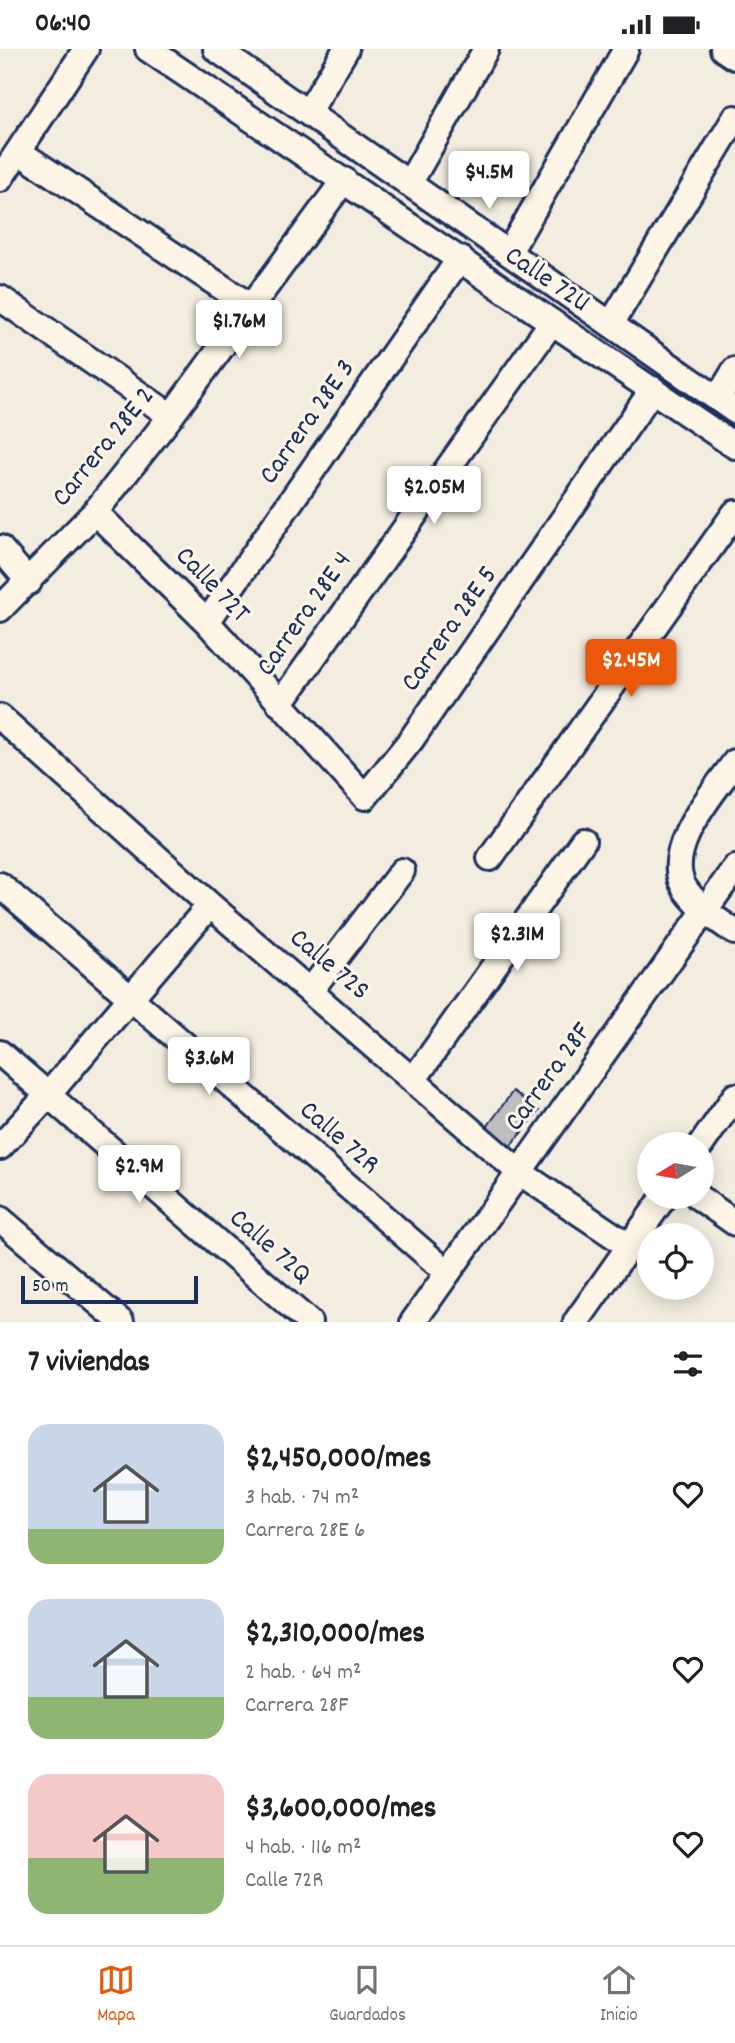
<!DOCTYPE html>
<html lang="es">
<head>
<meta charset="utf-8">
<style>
	:root { --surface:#fff; --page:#f6f6f6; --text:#202124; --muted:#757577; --line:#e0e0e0; --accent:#ea580c }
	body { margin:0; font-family:Dekko,sans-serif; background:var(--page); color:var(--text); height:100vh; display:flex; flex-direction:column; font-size:26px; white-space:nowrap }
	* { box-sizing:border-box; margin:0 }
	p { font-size:23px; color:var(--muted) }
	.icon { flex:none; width:38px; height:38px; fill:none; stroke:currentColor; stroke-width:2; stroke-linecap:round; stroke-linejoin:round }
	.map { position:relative; height:1273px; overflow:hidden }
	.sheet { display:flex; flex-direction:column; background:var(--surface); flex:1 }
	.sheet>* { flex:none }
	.needle { width:46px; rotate:259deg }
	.controls { position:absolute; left:637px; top:1083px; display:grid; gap:14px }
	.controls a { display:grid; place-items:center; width:77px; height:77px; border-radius:50%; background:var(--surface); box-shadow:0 4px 18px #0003; font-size:35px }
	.scale { position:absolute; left:21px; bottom:18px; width:177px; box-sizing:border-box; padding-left:7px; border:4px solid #1b2f5e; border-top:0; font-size:19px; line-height:24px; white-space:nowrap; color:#1b2f5e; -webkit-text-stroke:5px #fcf5e5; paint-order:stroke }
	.price { position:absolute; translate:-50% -60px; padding:0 16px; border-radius:7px; background:#fff; color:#222; font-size:23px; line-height:46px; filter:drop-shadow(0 2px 4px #0008) }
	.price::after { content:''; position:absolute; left:50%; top:42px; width:21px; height:16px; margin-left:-10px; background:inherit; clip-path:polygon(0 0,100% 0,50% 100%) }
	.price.selected { background:var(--accent); color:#fff }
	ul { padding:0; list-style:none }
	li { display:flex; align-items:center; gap:21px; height:175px; padding:0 28px }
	li span { display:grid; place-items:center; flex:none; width:196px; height:140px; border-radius:21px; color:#555 }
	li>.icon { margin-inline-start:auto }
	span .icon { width:84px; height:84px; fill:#fffc; stroke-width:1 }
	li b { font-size:30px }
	h2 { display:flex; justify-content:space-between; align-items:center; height:84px; padding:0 28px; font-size:30px }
	.status { display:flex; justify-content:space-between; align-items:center; height:49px; padding:0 35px; background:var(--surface); direction:ltr }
	.status svg { height:19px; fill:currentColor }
	.dock { display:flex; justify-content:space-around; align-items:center; height:98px; border-top:2px solid var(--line); background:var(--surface); font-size:19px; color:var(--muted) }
	.dock a { display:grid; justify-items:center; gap:4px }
	.dock .selected { color:var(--accent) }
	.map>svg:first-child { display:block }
	.building { fill:#bebec0; stroke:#1b2f5e; stroke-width:2 }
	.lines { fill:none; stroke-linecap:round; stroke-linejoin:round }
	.minor-casing { stroke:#1b2f5e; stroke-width:30 }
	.minor { stroke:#fcf5e5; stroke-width:24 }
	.labels { text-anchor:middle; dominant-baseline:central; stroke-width:6; stroke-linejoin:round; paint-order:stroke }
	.street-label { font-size:28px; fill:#1b2f5e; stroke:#fcf5e5 }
</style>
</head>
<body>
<div class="status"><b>06:40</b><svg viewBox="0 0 49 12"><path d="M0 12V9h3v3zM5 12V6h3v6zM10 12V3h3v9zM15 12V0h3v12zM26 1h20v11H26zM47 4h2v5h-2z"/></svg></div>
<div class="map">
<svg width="735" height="1273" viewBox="0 0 735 1273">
	<rect width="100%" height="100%" fill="#f3ede0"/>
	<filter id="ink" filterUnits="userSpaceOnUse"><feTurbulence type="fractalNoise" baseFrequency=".0143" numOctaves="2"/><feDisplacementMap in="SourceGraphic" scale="14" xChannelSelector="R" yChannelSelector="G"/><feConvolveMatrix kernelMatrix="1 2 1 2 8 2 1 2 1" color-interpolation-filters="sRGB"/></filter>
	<g filter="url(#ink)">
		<path class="building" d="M513,1042L539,1062L505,1104L482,1085Z"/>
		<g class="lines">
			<defs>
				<path id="minor" d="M148,0L735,397
					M216,0L735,362
					M723,0L735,8
					M308,64L346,0
					M19,103L250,257
					M0,130L86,0
					M409,135L486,0
					M509,203L626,0
					M0,249L171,367
					M611,275L735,69
					M718,349L735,321
					M95,463L207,573L365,748L411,691L653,340
					M0,499L29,533
					M0,560L95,463L171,367L344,131
					M207,573L460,209
					M280,655L552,273
					M0,668L210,856L519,1123L629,1197
					M735,713C714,743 659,803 686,841C699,859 717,871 735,883
					M490,809L735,464
					M0,836L448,1224
					M311,941L402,822
					M0,1004L309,1273
					M414,1030L583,792
					M701,1096L735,1047
					M0,1098L48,1046L210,856
					M698,1148L735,1174
					M0,1170L121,1273
					M413,1273L735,819
					M576,1273L664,1148"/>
			</defs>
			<use href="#minor" class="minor-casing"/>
			<use href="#minor" class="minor"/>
		</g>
	</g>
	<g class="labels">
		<g class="street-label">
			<text transform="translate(546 232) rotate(34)">Calle 72U</text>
			<text transform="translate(309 374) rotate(-55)">Carrera 28E 3</text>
			<text transform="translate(105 399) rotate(-51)">Carrera 28E 2</text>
			<text transform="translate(211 537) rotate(46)">Calle 72T</text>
			<text transform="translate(306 566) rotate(-55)">Carrera 28E 4</text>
			<text transform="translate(451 581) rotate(-55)">Carrera 28E 5</text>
			<text transform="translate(328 917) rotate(40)">Calle 72S</text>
			<text transform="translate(550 1029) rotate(-54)">Carrera 28F</text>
			<text transform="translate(338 1090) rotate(41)">Calle 72R</text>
			<text transform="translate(269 1199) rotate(41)">Calle 72Q</text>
		</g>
	</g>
</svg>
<div class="controls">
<a><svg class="needle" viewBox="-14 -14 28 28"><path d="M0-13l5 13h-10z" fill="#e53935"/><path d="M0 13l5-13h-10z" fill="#757577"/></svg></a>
<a><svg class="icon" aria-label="locate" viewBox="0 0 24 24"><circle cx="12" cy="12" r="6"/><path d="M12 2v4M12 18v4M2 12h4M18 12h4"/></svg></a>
</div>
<div class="scale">50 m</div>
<b class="price" style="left:489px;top:162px">$4.5M</b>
<b class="price" style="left:239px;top:311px">$1.76M</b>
<b class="price" style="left:434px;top:477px">$2.05M</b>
<b class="price selected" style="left:631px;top:650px">$2.45M</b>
<b class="price" style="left:517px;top:924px">$2.31M</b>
<b class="price" style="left:209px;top:1048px">$3.6M</b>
<b class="price" style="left:139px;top:1156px">$2.9M</b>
</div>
<section class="sheet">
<h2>7 viviendas<svg class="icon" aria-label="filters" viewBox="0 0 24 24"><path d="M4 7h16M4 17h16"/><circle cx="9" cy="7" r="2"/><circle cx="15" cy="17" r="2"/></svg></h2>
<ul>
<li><span style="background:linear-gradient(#c9d6e8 75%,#8fb573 0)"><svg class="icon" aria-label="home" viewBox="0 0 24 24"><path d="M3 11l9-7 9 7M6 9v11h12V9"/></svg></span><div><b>$2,450,000/mes</b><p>3 hab. · 74 m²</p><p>Carrera 28E 6</p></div><svg class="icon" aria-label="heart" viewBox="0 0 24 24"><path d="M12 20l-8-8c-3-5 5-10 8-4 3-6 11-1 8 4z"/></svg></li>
<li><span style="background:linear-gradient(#c9d6e8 70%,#8fb573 0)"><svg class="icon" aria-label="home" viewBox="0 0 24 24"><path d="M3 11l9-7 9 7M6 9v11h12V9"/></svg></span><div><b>$2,310,000/mes</b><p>2 hab. · 64 m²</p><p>Carrera 28F</p></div><svg class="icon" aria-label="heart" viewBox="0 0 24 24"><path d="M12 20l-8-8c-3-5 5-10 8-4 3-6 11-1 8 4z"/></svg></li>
<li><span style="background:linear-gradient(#f6c9c9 60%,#8fb573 0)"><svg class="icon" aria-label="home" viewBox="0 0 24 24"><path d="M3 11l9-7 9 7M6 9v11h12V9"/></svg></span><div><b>$3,600,000/mes</b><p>4 hab. · 116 m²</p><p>Calle 72R</p></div><svg class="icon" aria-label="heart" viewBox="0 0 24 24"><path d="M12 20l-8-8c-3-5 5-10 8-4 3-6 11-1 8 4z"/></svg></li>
</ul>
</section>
<nav class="dock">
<a class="selected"><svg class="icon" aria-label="map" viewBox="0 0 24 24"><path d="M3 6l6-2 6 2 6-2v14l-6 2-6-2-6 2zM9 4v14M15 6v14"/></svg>Mapa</a>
<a><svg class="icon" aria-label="saved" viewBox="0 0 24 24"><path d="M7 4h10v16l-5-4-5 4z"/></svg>Guardados</a>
<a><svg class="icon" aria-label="home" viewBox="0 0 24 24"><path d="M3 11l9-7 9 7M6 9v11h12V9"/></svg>Inicio</a>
</nav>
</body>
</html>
